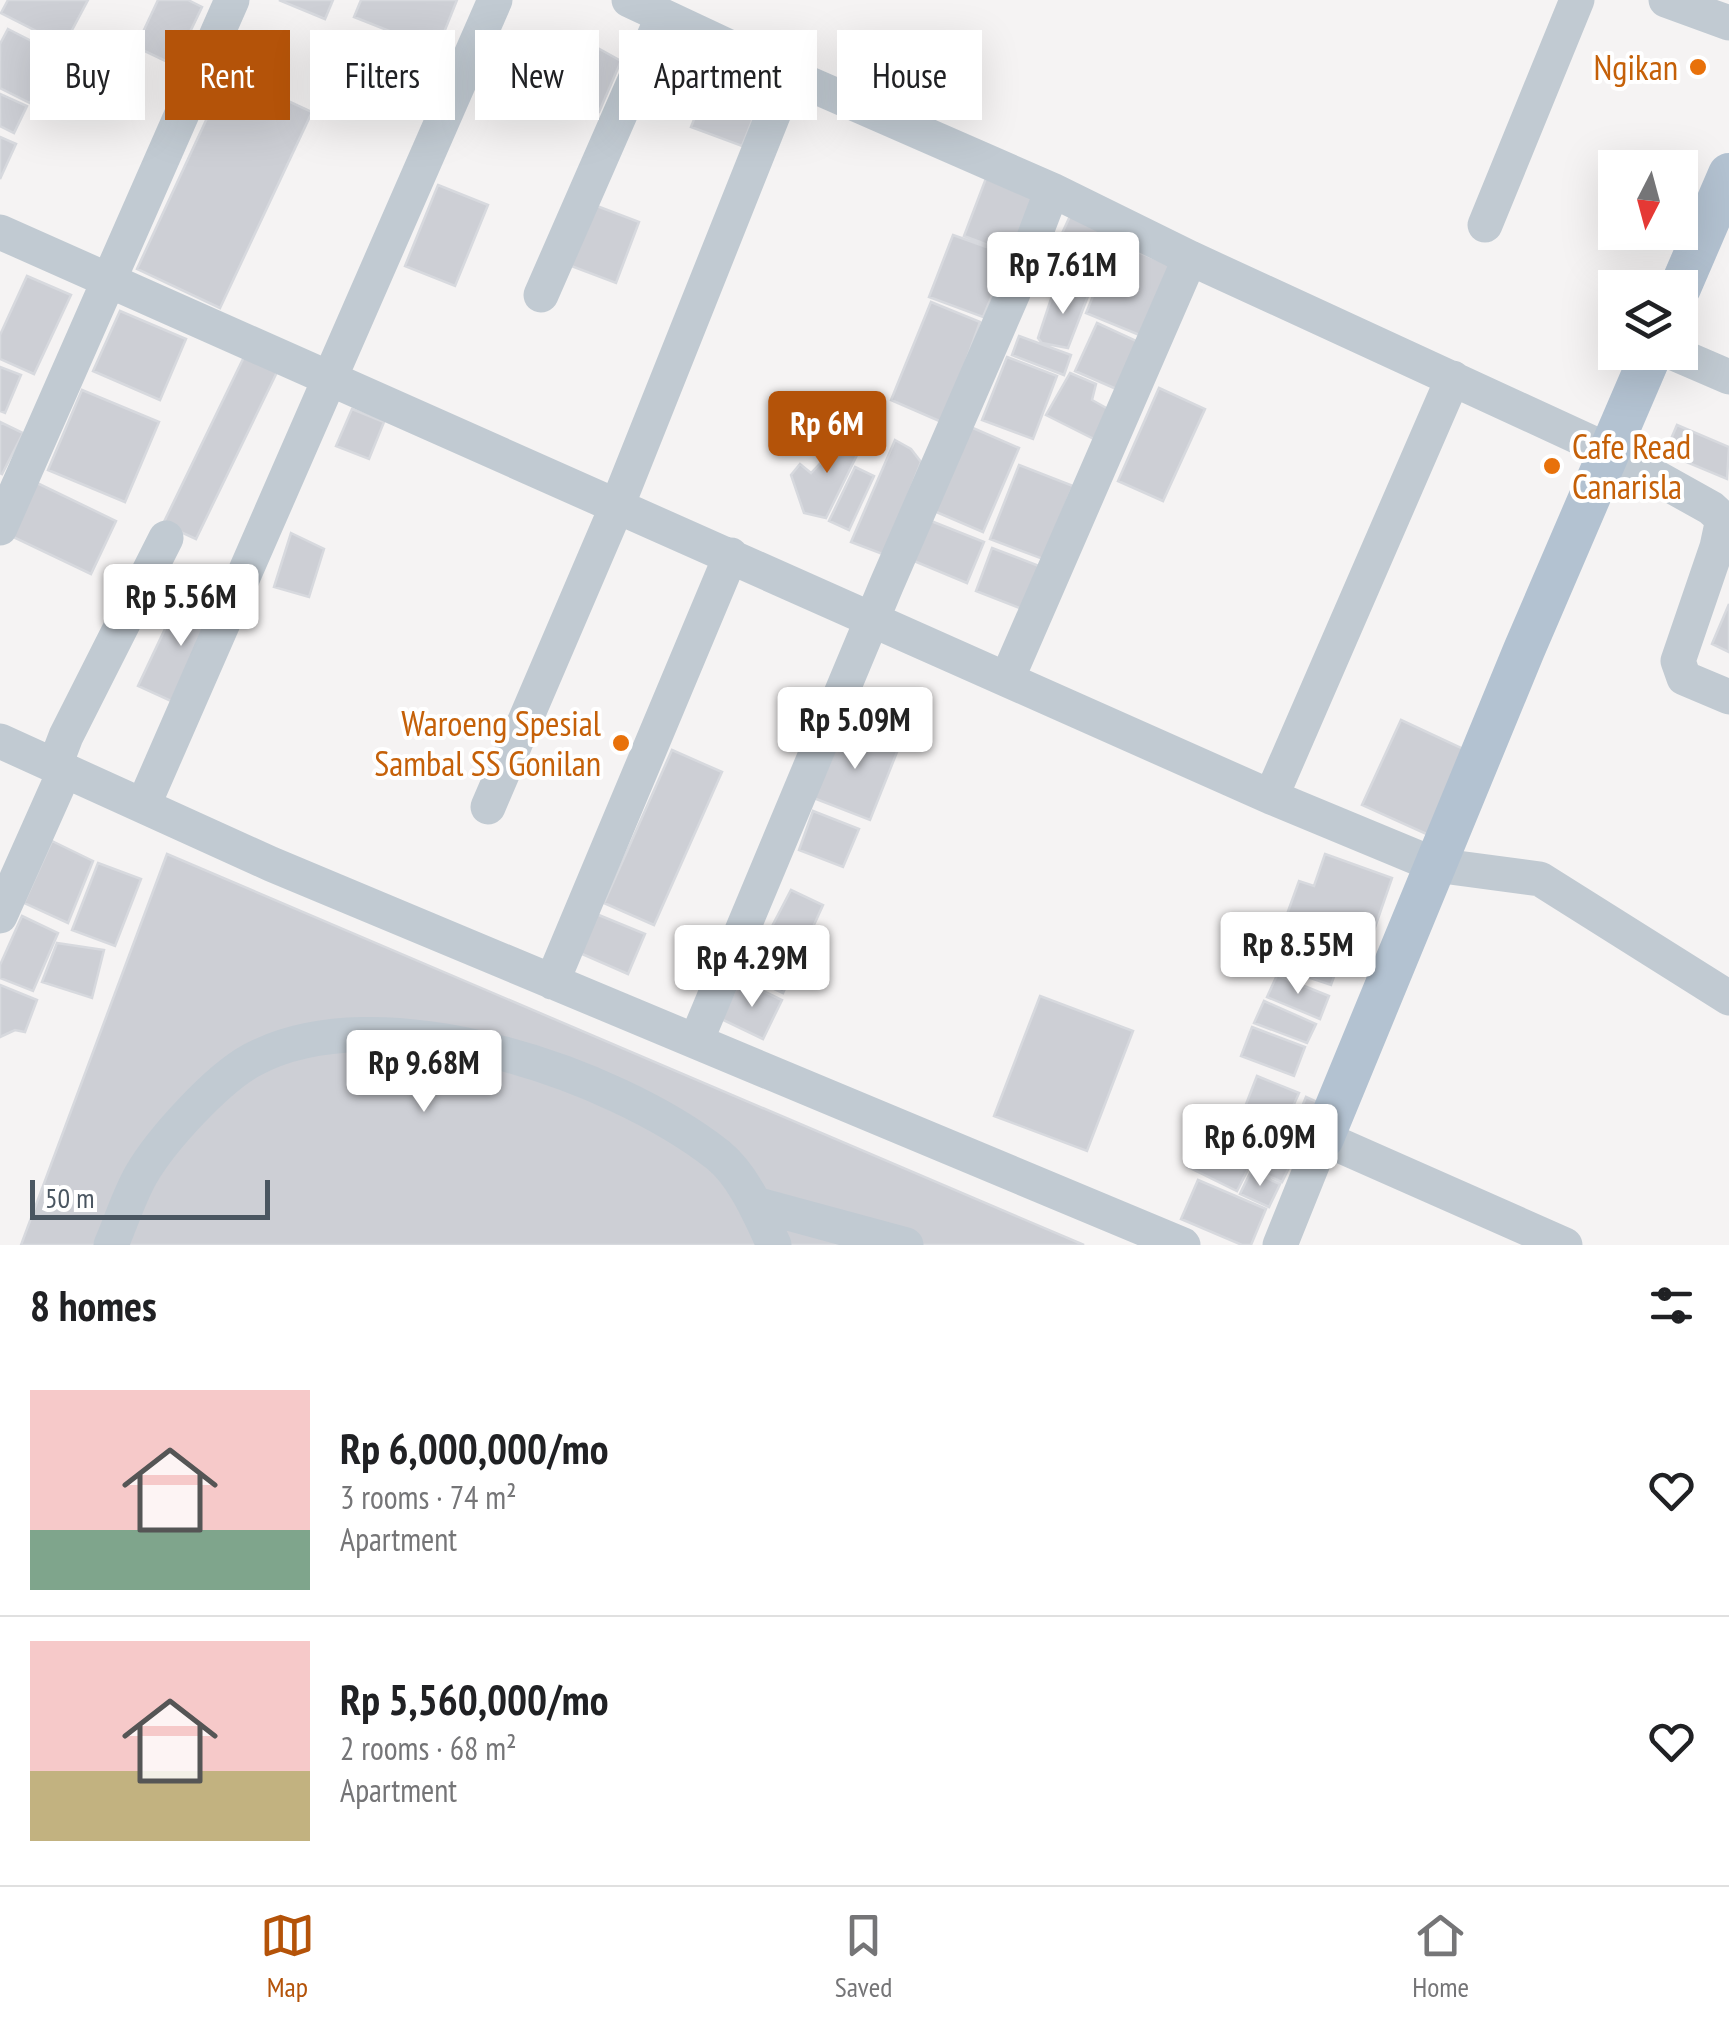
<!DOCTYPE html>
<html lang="en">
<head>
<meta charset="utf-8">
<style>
	:root { --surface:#fff; --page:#f2f2f2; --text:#202124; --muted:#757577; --line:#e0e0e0; --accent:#b45309 }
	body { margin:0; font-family:"PT Sans Narrow",sans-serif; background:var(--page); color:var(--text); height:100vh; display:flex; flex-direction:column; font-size:38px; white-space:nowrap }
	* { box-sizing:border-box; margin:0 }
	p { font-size:32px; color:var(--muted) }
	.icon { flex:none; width:55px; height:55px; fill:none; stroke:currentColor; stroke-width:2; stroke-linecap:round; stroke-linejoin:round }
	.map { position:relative; height:1245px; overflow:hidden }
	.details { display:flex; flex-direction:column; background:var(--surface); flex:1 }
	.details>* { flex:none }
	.guide { position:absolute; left:30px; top:30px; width:1000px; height:90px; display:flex; gap:20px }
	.needle { width:65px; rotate:186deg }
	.buttons { position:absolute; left:1598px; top:150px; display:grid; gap:20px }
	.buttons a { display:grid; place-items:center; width:100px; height:100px; border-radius:0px; background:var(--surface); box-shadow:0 10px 40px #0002; font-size:50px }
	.scale { position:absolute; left:30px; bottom:25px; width:240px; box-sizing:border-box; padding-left:10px; border:5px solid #4a5661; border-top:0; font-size:28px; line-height:35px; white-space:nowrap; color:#4a5661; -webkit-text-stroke:8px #fff; paint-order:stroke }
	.price { position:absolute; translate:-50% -85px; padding:0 22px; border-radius:10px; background:#fff; color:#222; font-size:32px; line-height:65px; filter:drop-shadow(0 2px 5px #0008) }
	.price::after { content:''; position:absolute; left:50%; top:60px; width:30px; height:22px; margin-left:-15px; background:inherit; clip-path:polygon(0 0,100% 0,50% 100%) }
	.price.selected { background:var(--accent); color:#fff }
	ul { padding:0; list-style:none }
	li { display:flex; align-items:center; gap:30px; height:250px; padding:0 30px }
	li+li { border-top:2px solid var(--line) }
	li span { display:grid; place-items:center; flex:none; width:280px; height:200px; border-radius:0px; color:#555 }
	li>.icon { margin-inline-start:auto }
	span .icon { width:120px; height:120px; fill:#fffc; stroke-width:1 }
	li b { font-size:42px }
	h2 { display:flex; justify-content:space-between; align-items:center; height:120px; padding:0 30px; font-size:42px }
	.pill { padding:0 35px; border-radius:0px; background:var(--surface); box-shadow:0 10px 40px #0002; font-size:35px; line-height:90px }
	.pill.selected { background:var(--accent); color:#fff }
	.dock { display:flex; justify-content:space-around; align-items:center; height:140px; border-top:2px solid var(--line); background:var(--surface); font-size:28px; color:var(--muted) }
	.dock a { display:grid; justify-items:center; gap:5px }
	.dock .selected { color:var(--accent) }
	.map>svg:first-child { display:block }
	.building { fill:#cdcfd5; stroke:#d7d9de; stroke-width:2.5 }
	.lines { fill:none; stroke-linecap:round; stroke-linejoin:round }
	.minor { stroke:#c1cad2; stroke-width:35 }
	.major { stroke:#b3c2d1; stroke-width:42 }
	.food-dot { fill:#e8710a; stroke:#fff; stroke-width:4 }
	.labels { text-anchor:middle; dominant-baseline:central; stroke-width:8; stroke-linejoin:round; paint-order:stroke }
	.food-label { font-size:35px; fill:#c56008; stroke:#fff; text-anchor:end }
</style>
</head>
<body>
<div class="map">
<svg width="1729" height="1245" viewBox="0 0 1729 1245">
	<rect width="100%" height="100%" fill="#f5f3f3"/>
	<path class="building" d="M8,0H88L64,45L1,13Z
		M158,0H188L202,7L174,65L136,47Z
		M279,0H333L325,19Z
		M361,0H457L437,50L354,17Z
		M8,29L55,53L30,103L0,88V44Z
		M569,32L621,61L599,112H588L583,101L575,96L572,103L540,88Z
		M684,40L713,52L694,98L649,80L659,55L673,56Z
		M341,51L381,68L372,90L331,74Z
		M718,59L769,78L742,146L691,127Z
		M228,73L312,112L220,308L137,269Z
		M0,94L27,106L14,133L0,126Z
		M0,137L16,144L0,179Z
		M988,173L1037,192L1014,255L964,236Z
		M438,185L488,205L455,286L405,266Z
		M589,203L639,222L616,283L566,264Z
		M1071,214L1109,231L1091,270L1053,253Z
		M953,235L1009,255L983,317L929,297Z
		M1115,243L1171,265L1142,336L1086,313Z
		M1037,262L1066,273L1058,290L1030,282Z
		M27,276L71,295L34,374L0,359V335Z
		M1066,287L1090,291L1068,348L1042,343L1038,338L1051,299Z
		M931,302L980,322L944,423L891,400Z
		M120,311L186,339L160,400L93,371Z
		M1097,323L1143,344L1121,391L1075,371Z
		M1019,336L1071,355L1064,375L1012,355Z
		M244,357L277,372L196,539L163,524Z
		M1007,357L1057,376L1033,439L982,420Z
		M0,367L21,375L5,413L0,411Z
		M1070,373L1096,384L1092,400L1108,409L1094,439L1046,415Z
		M1159,388L1205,409L1163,501L1118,481Z
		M82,390L159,422L125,502L48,470Z
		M352,409L384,422L369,459L336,446Z
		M0,422L23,433L2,474L0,473Z
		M966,425L1019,448L983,532L934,511Z
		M1677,425L1729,447L1727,479L1665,453Z
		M842,428L863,443L826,518L804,513L791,475L800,464L811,473L833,450L829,439Z
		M895,440L911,449L921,462L885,555L851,542Z
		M1019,465L1073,486L1043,559L990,539Z
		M855,467L874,476L849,530L829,521Z
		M37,483L116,521L91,574L11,536Z
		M931,521L984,542L967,583L914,561Z
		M291,533L324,549L309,597L274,587Z
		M992,548L1039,566L1022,609L976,591Z
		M182,593L223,611L180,705L138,686Z
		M1729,604V652L1712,644Z
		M1401,720L1470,752L1431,836L1362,805Z
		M840,724L899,747L870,820L811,797Z
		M672,750L722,772L654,925L604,903Z
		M813,811L859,829L843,867L799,850Z
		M52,841L93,861L68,923L24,903Z
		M167,854L1084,1245H21Z
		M1325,854L1392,878L1370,942L1349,935L1331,985L1269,964L1299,881L1314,886Z
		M98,863L141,879L115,946L72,930Z
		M791,890L823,905L783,993L746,976Z
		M589,911L645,934L628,974L573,950Z
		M22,916L58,933L33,991L0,978V965Z
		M57,943L104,950L92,998L42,982Z
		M1277,975L1329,996L1320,1019L1267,997Z
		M740,980L782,1000L763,1039L721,1019Z
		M0,985L37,1000L25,1032L15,1030L0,1037Z
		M1040,996L1133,1031L1087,1151L994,1116Z
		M1264,1001L1316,1024L1307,1043L1254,1023Z
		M1252,1027L1305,1047L1294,1076L1241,1056Z
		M1257,1076L1299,1093L1283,1129L1243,1112Z
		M1306,1097L1324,1105L1306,1143L1290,1136Z
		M1215,1109L1267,1132L1237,1191L1188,1167Z
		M1280,1136L1300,1145L1282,1182L1264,1174Z
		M1251,1171L1280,1184L1269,1207L1240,1194Z
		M1198,1180L1266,1209L1251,1245H1242L1181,1219Z"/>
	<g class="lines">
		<path class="minor" d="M629,0L789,75L1052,190L1190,258L1609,451L1711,508L1723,519L1717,547L1678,661L1684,678L1729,697
			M1666,0L1729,23
			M1485,225L1577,0
			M0,232L1271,797L1435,865L1540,879L1729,998
			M541,295L663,16
			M1671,352L1729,377
			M0,528L232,0
			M1007,679L1190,258
			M0,741L271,864L1183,1245
			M55,765L66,736L166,538
			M1271,797L1453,378
			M143,806L495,0
			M488,807L617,506L789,75
			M0,916L65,770
			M552,982L731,555
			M696,1041L886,586L1013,293L1052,190
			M755,1204L906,1245
			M111,1245C121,1222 129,1196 141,1175C161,1140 217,1079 252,1060C377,992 613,1072 718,1155C744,1176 760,1215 774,1245
			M1280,1245L1323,1138L1565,1245"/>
		<path class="major" d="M1680,288L1729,174
			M1323,1138L1524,650L1652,352"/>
	</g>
	<g class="food-dot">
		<circle cx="1698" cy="67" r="10"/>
		<circle cx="1552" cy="466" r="10"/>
		<circle cx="621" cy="743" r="10"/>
	</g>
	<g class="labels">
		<g class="food-label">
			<text x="1678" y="67">Ngikan</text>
			<text x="1572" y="446" text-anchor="start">Cafe Read<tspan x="1572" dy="40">Canarisla</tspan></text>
			<text x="601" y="723">Waroeng Spesial<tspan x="601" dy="40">Sambal SS Gonilan</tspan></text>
		</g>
	</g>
</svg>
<div class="buttons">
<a><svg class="needle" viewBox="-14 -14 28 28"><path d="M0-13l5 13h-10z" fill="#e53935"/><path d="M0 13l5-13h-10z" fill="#757577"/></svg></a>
<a><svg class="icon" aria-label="layers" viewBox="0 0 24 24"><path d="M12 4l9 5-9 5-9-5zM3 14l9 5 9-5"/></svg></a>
</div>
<div class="scale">50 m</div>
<b class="price" style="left:1063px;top:317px">Rp 7.61M</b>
<b class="price selected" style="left:827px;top:476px">Rp 6M</b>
<b class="price" style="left:181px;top:649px">Rp 5.56M</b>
<b class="price" style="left:855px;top:772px">Rp 5.09M</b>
<b class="price" style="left:1298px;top:997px">Rp 8.55M</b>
<b class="price" style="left:752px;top:1010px">Rp 4.29M</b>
<b class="price" style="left:424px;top:1115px">Rp 9.68M</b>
<b class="price" style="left:1260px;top:1189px">Rp 6.09M</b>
<div class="guide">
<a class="pill">Buy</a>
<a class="pill selected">Rent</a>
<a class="pill">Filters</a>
<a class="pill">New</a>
<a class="pill">Apartment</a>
<a class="pill">House</a>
</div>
</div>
<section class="details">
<h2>8 homes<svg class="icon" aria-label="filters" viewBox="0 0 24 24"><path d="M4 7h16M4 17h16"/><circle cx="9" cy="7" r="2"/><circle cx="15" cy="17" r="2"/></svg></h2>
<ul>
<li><span style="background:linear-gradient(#f6c9c9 70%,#7fa58c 0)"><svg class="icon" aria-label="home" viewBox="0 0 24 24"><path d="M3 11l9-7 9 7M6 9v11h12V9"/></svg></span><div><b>Rp 6,000,000/mo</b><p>3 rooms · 74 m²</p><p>Apartment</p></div><svg class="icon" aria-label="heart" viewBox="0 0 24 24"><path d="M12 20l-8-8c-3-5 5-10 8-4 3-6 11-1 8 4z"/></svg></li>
<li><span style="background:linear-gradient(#f6c9c9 65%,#c2b280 0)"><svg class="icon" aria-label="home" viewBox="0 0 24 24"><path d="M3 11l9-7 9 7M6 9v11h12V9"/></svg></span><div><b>Rp 5,560,000/mo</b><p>2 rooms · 68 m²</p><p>Apartment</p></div><svg class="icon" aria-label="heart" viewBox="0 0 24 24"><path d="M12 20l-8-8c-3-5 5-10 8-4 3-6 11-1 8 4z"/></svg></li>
</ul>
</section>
<nav class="dock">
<a class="selected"><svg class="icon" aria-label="map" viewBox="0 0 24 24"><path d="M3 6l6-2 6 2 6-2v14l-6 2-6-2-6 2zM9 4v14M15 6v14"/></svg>Map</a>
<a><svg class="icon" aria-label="saved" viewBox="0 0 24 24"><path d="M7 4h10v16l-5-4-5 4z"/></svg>Saved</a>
<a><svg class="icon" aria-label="home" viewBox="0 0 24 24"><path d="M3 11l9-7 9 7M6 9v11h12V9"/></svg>Home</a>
</nav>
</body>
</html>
